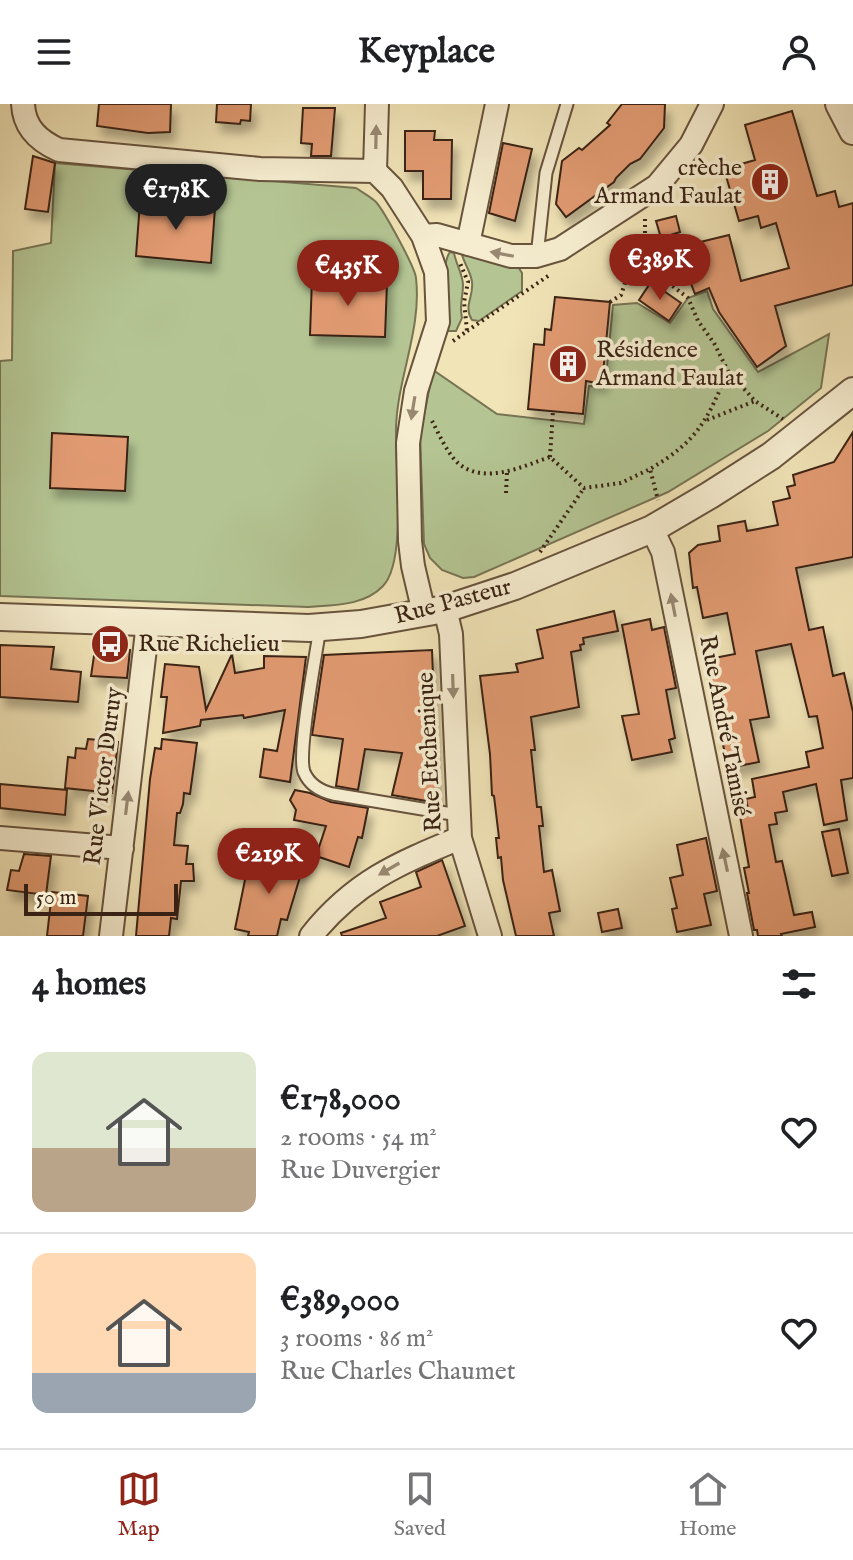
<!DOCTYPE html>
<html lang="en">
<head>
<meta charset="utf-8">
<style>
	:root { --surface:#fff; --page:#f6f6f6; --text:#202124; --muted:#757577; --line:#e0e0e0; --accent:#8f2418 }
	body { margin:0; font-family:"IM FELL English",serif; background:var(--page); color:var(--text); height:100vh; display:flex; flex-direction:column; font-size:30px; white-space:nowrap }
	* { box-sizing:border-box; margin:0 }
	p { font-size:26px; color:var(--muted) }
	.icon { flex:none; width:44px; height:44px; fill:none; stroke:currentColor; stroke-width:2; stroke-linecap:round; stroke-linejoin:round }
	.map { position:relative; height:832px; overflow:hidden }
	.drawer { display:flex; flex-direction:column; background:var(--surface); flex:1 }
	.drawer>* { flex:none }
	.scale { position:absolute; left:24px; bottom:20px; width:154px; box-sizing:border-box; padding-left:8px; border:4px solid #3a2314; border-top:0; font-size:22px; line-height:28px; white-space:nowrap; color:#3a2314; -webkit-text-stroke:6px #f6edd0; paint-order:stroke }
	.price { position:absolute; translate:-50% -68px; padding:0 18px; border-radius:28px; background:var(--accent); color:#fff; font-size:26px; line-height:52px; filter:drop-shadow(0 2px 4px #0008) }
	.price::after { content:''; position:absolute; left:50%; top:48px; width:24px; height:18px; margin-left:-12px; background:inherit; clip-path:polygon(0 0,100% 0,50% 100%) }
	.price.on { background:#222; color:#fff }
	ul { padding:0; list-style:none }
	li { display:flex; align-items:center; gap:24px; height:200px; padding:0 32px }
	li+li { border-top:2px solid var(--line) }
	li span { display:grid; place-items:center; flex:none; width:224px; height:160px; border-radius:16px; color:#555 }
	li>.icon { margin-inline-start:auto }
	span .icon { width:96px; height:96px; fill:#fffc; stroke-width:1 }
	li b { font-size:34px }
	h2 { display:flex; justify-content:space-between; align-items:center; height:96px; padding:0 32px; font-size:34px }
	header { display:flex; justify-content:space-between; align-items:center; height:104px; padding:0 32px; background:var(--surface); font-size:36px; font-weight:700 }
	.dock { display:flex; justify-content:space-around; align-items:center; height:112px; border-top:2px solid var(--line); background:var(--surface); font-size:22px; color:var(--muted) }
	.dock a { display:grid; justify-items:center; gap:4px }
	.dock .on { color:var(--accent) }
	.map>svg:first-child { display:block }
	.green { fill:#b4c593; stroke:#777454; stroke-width:2 }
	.building { fill:#e19a71; stroke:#3a2314; stroke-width:2; filter:url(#shadow) }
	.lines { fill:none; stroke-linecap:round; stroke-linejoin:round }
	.service-casing { stroke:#68533d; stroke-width:15 }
	.minor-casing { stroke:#68533d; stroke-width:26 }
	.tertiary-casing { stroke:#68533d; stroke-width:30 }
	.path { stroke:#3a2314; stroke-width:4; stroke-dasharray:2 4; stroke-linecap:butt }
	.service { stroke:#f6edd0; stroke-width:11 }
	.minor { stroke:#f6edd0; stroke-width:22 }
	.tertiary { stroke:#f6edd0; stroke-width:26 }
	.oneway { fill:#988872 }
	.labels { text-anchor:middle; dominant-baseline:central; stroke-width:7; stroke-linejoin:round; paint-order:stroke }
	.poi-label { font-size:24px; fill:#3a2314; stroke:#f6edd0; text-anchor:start }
	.street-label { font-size:24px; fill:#3a2314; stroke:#f6edd0 }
</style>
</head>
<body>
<header><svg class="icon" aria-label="menu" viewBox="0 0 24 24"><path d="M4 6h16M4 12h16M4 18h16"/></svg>Keyplace<svg class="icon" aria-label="person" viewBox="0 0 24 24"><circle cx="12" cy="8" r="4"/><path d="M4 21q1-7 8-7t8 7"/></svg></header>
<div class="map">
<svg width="853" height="832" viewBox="0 0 853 832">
	<defs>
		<filter id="shadow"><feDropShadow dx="5" dy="9" stdDeviation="4" flood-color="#0004"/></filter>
	</defs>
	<rect width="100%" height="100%" fill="#f1e4b7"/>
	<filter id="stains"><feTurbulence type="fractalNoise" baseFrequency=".0025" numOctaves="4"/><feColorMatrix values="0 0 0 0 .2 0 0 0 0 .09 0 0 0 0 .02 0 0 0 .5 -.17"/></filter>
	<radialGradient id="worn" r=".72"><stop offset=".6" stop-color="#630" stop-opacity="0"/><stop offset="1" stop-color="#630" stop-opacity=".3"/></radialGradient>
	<path class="green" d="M55,59L356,84C362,88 371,93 376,98C384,107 415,163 416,174C422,226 397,274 396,325C395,361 407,457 383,482C364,502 334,501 308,503L0,492V257L12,256L13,147L51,139Z
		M461,147L517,161L522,169V187L479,217L472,216C463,202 474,193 472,178C471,168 463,158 461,147Z
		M450,148L454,149C456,160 463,171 463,181C463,194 459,201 462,214L456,227H446C450,206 439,162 450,148Z
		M707,187L713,205L758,268L829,230L821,284L768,327L668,388L474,473L463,474L442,466L430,454L424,440L420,331L433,266L497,310L584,320L589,282L605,283L613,201L637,199L670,219L688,194Z"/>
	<path class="building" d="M99,0H171L170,28L148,29L97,22Z
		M217,0H251L250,17L241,16L240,20L216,18Z
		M622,0H665L664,24L640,55L630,60L616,74L614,78L566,113L556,100L562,57L579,44L582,46L610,21L607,19Z
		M303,4H335L331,52H311L312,40L301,39Z
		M792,7L817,92L835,87L839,103L853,99V181L775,202L786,242L757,263L719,208L709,184L695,190L685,164L699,159L692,140L729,131L741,177L789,164L776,119L761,124L758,112L739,117L724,65L755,56L745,21Z
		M405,27H435L434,36H452L451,95H423V67H405Z
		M503,39L532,45L515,117L489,109Z
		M33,52L55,59L48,108L25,105Z
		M140,98L215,104L211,159L136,152Z
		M676,112L680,128L661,134L656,117Z
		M312,175L387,178L385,233L310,231Z
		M651,178L681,199L669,217L639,196Z
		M555,193L610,198L602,280L586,277L583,310L528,305L534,240L544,241L545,225L551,226Z
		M853,328V453L796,464L809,526L823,523L833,572L844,569L853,608V674L841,676L847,716L824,721L816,680L783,688L787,707L775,709L777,720L769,721L776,758L782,757L794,811L812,808L815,823L781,830L782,832H758L757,826H754L747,789H749L744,764L749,763L740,712L749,710L746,695L755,693L752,675L809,663L806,648L823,644L817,612L809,613L791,540L756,547L769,613L750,616L759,658L728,664L707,565L716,563L714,554L735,550L727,509L703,514L697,483L693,484L689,449L698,441L720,437L718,422L745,417L747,427L778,421L773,398L790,394L787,383L795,381L793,371L834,358Z
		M52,329L128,333L125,387L50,384Z
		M614,507L618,527L583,534L584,540L580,541L581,546L571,548L579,603L531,613L535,646H531L537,703H541L543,722H539L544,768L552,766L560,807L549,809L554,832H516L503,776L501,753L498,754L496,734H499L494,692L492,691L490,650L480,572L518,568L516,560L543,554L537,526Z
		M650,515L652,526L664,523L676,584L666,586L675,634L669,636L672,648L632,656L622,612L639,610L622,521Z
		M0,541L54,543L51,565L81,568L78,598L0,593Z
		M95,545L130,546L127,574L91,572Z
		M432,546L438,699L392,691L402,649L365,645L358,686L336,682L343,635L312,631L324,551Z
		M232,550L235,569L264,564V552L306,553L290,678L260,673L264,645L277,647L285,606L244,614L243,611L201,616L200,622L163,629L167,593H161L165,560L199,563L206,606Z
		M88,635L118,638L112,689L65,684L68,653L75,654L76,644L86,645Z
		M162,635L197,639L190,690L184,689L183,700L180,709H177L174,741L188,742L186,760H193L194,777H181L177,815L171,814L169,832H136L150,675L155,644L161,645Z
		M0,680L67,686L65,711L0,704Z
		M295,686L310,689L331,698L368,704L362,734L358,733L349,763L316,752L326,722L294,716L296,706L290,696Z
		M839,725L848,769L832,772L822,728Z
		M706,734L717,787L704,790L711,821L677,828L672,805L677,804L670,774L683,771L677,741Z
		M288,747L306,753L287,816L281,815L277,832H248L249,828L235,825L249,756L282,766Z
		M24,750L51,752L46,791L7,786L11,766L19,767Z
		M442,756L465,822L437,832H342L341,829L386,814L380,798L421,783L416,768Z
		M52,788L88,792L83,832H47Z
		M618,805L622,824L602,828L598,809Z"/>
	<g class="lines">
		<defs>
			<path id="service" d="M537,152L546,69L567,0
				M320,524C316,550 297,649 304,668C309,680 320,687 333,690L458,711"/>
			<path id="minor" d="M23,0C24,24 39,37 59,46L260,65L375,67
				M375,67L392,84L423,132
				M375,67L377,0
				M468,140L497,0
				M652,425L663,448L741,832
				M445,505L451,530L460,734L490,832
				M424,509L413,462L410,437L408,339L416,287L438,218L436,168L423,132L437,131L511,152H536L560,145L657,82L691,41L712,0
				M0,734L122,744
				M111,832L148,519
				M311,832C354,778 397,760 460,734"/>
			<path id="tertiary" d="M839,0L853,27
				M0,513L309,524L361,520L445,505L515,482L652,425L710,391L771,352L853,287"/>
		</defs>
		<use href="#service" class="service-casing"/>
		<use href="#minor" class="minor-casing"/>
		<use href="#tertiary" class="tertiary-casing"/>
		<path class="path" d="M645,115V138L652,166L688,194L698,217L714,239L728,267C707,316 699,336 650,365
			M610,198L621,191L629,167L645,138
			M467,227L551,170
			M453,237L467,227L464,198L468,178L460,159
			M728,267L755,297L783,315
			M707,316L755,297
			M432,317C439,330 448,351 459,360C486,381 523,362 550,353L584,384L621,379L650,365L658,396
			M550,353L553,307
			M506,389L507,368
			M540,448L584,384"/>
		<use href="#service" class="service"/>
		<use href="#minor" class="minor"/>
		<use href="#tertiary" class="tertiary"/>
	</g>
	<defs><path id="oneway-solid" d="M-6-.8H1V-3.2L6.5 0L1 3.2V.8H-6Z" transform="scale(2)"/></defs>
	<g class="oneway">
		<use href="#oneway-solid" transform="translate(376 33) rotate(-89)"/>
		<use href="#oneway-solid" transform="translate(502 150) rotate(-169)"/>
		<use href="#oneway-solid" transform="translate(413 304) rotate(99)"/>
		<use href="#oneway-solid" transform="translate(673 501) rotate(-101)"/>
		<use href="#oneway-solid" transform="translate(453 582) rotate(88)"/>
		<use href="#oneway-solid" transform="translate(127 699) rotate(-83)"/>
		<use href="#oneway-solid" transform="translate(725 756) rotate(-102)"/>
		<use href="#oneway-solid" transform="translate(389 765) rotate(150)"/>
	</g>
	<defs>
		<symbol id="building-disc" viewBox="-11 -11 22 22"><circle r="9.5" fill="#8f2418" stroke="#f6edd0"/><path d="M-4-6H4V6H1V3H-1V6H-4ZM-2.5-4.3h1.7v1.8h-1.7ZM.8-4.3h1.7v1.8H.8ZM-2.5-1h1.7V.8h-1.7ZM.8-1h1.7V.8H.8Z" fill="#fff"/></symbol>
		<symbol id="bus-disc" viewBox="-11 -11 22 22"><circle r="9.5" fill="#8f2418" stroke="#f6edd0"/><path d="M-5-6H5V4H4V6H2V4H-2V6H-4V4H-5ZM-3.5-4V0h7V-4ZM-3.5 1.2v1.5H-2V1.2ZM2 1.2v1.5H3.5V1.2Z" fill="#fff"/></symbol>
	</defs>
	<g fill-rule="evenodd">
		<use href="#building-disc" x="748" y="56" width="44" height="44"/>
		<use href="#building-disc" x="546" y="238" width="44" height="44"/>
		<use href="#bus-disc" x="88" y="518" width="44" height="44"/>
	</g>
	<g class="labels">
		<g class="poi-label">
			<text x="742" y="64" text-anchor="end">crèche<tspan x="742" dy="28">Armand Faulat</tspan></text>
			<text x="596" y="246">Résidence<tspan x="596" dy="28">Armand Faulat</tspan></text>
			<text x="138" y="540">Rue Richelieu</text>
		</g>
		<g class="street-label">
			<text transform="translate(453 498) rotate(-15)">Rue Pasteur</text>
			<text transform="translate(724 622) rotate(79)">Rue André Tamisé</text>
			<text transform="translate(430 648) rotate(-93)">Rue Etchenique</text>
			<text transform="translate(104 672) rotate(-83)">Rue Victor Duruy</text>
		</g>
	</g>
	<rect width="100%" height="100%" filter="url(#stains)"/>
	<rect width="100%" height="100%" fill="url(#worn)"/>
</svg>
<div class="scale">50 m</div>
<b class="price on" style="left:176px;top:128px">€178K</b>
<b class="price" style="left:660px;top:198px">€389K</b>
<b class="price" style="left:348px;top:204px">€435K</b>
<b class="price" style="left:269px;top:792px">€219K</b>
</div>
<section class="drawer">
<h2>4 homes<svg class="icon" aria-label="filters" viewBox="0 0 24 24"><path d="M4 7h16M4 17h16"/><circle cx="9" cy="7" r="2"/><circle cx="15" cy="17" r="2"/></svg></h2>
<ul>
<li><span style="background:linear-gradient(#dfe7d0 60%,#b9a48a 0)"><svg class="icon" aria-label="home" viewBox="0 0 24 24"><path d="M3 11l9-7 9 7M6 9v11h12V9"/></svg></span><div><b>€178,000</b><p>2 rooms · 54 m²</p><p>Rue Duvergier</p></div><svg class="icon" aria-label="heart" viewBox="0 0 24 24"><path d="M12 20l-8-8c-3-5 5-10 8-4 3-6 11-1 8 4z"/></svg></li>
<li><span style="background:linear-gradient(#ffd9b3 75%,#9aa5b1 0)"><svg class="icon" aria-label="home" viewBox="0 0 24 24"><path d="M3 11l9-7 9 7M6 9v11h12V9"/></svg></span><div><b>€389,000</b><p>3 rooms · 86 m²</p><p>Rue Charles Chaumet</p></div><svg class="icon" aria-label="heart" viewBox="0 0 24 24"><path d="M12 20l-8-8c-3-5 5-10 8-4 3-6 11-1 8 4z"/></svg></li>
</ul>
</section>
<nav class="dock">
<a class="on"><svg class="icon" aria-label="map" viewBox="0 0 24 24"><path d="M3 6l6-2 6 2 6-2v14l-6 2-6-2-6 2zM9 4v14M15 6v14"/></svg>Map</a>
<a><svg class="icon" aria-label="saved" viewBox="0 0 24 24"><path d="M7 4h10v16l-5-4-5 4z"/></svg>Saved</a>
<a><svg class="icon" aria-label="home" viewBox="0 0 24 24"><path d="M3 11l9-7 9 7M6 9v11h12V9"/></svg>Home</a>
</nav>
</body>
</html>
